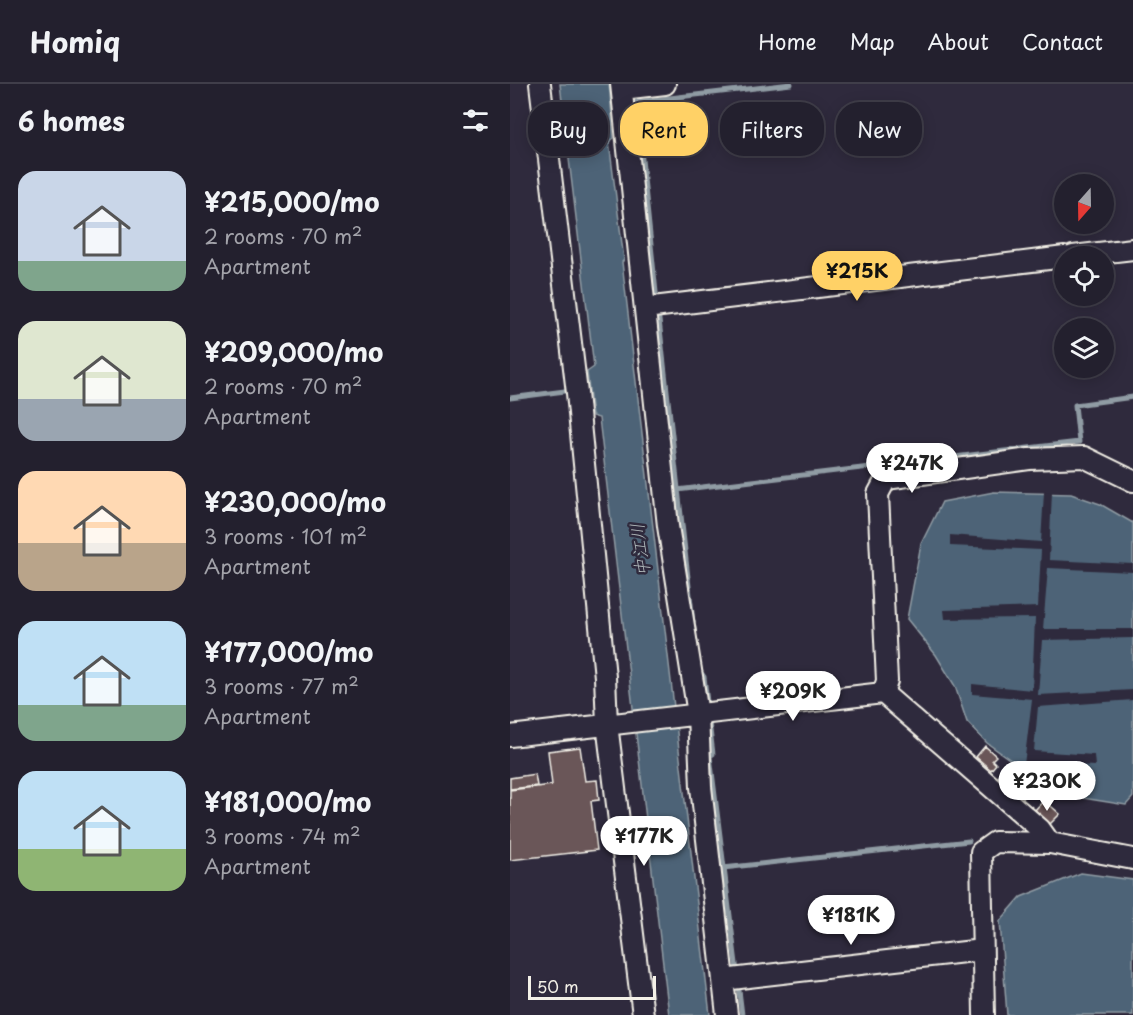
<!DOCTYPE html>
<html lang="en">
<head>
<meta charset="utf-8">
<style>
	:root { --surface:#23202e; --page:#2b2836; --text:#f1f3f6; --muted:#a3a3aa; --line:#403e4a; --accent:#ffd166 }
	body { margin:0; font-family:"Playpen Sans","Klee One",sans-serif; background:var(--page); color:var(--text); height:100vh; display:flex; flex-direction:column; font-size:22px; white-space:nowrap }
	* { box-sizing:border-box; margin:0 }
	p { font-size:20px; color:var(--muted) }
	.icon { flex:none; width:33px; height:33px; fill:none; stroke:currentColor; stroke-width:2; stroke-linecap:round; stroke-linejoin:round }
	.map { position:relative; flex:1; overflow:hidden }
	.details { display:flex; flex-direction:column; background:var(--surface); width:510px }
	.details>* { flex:none }
	.hud { position:absolute; left:18px; top:18px; width:514px; height:54px; display:flex; gap:12px }
	.needle { width:39px; rotate:200deg }
	.tools { position:absolute; left:544px; top:90px; display:grid; gap:12px }
	.tools a { display:grid; place-items:center; width:60px; height:60px; border-radius:50%; background:var(--surface); box-shadow:0 3px 15px #0003,0 0 0 2px var(--line); font-size:30px }
	.scale { position:absolute; left:18px; bottom:15px; width:128px; box-sizing:border-box; padding-left:6px; border:3px solid #f4f1e8; border-top:0; font-size:16px; line-height:21px; white-space:nowrap; color:#f4f1e8; -webkit-text-stroke:4px #2f2a3d; paint-order:stroke }
	.price { position:absolute; translate:-50% -51px; padding:0 14px; border-radius:21px; background:#fff; color:#222; font-size:20px; line-height:39px; filter:drop-shadow(0 2px 3px #0008) }
	.price::after { content:''; position:absolute; left:50%; top:36px; width:18px; height:14px; margin-left:-9px; background:inherit; clip-path:polygon(0 0,100% 0,50% 100%) }
	.price.current { background:var(--accent); color:#111 }
	ul { padding:0; list-style:none }
	li { display:flex; align-items:center; gap:18px; height:150px; padding:0 18px }
	li span { display:grid; place-items:center; flex:none; width:168px; height:120px; border-radius:18px; color:#555 }
	li>.icon { margin-inline-start:auto }
	span .icon { width:72px; height:72px; fill:#fffc; stroke-width:1 }
	li b { font-size:26px }
	h2 { display:flex; justify-content:space-between; align-items:center; height:72px; padding:0 18px; font-size:26px }
	.pill { padding:0 21px; border-radius:24px; background:var(--surface); box-shadow:0 3px 15px #0003,0 0 0 2px var(--line); font-size:21px; line-height:54px }
	.pill.current { background:var(--accent); color:#111 }
	header { display:flex; align-items:center; gap:36px; box-sizing:border-box; height:84px; padding:0 30px; background:var(--surface); border-bottom:2px solid var(--line) }
	header strong { font-size:28px }
	nav { display:flex; gap:33px; margin-inline-start:auto; font-size:21px }
	main { display:flex; flex:1; min-height:0 }
	.map>svg:first-child { display:block }
	.water { fill:#4d6477; stroke:#909ca4; stroke-width:1.5 }
	.pier { fill:#2f2a3d }
	.lines { fill:none; stroke-linecap:round; stroke-linejoin:round }
	.stream { stroke:#909ca4; stroke-width:5 }
	.building { fill:#6a5659; stroke:#f4f1e8; stroke-width:1.5 }
	.minor-casing { stroke:#f4f1e8; stroke-width:24 }
	.minor { stroke:#2f2a3d; stroke-width:20 }
	.labels { text-anchor:middle; dominant-baseline:central; stroke-width:5; stroke-linejoin:round; paint-order:stroke }
	.water-label { font-size:18px; font-style:italic; fill:#b1b9bb; stroke:#2f2a3d }
</style>
</head>
<body>
<header>
<strong>Homiq</strong>
<nav><a>Home</a><a>Map</a><a>About</a><a>Contact</a></nav>
</header>
<main>
<section class="details">
<h2>6 homes<svg class="icon" aria-label="filters" viewBox="0 0 24 24"><path d="M4 7h16M4 17h16"/><circle cx="9" cy="7" r="2"/><circle cx="15" cy="17" r="2"/></svg></h2>
<ul>
<li><span style="background:linear-gradient(#c9d6e8 75%,#7fa58c 0)"><svg class="icon" aria-label="home" viewBox="0 0 24 24"><path d="M3 11l9-7 9 7M6 9v11h12V9"/></svg></span><div><b>¥215,000/mo</b><p>2 rooms · 70 m²</p><p>Apartment</p></div></li>
<li><span style="background:linear-gradient(#dfe7d0 65%,#9aa5b1 0)"><svg class="icon" aria-label="home" viewBox="0 0 24 24"><path d="M3 11l9-7 9 7M6 9v11h12V9"/></svg></span><div><b>¥209,000/mo</b><p>2 rooms · 70 m²</p><p>Apartment</p></div></li>
<li><span style="background:linear-gradient(#ffd9b3 60%,#b9a48a 0)"><svg class="icon" aria-label="home" viewBox="0 0 24 24"><path d="M3 11l9-7 9 7M6 9v11h12V9"/></svg></span><div><b>¥230,000/mo</b><p>3 rooms · 101 m²</p><p>Apartment</p></div></li>
<li><span style="background:linear-gradient(#bfe0f5 70%,#7fa58c 0)"><svg class="icon" aria-label="home" viewBox="0 0 24 24"><path d="M3 11l9-7 9 7M6 9v11h12V9"/></svg></span><div><b>¥177,000/mo</b><p>3 rooms · 77 m²</p><p>Apartment</p></div></li>
<li><span style="background:linear-gradient(#bfe0f5 65%,#8fb573 0)"><svg class="icon" aria-label="home" viewBox="0 0 24 24"><path d="M3 11l9-7 9 7M6 9v11h12V9"/></svg></span><div><b>¥181,000/mo</b><p>3 rooms · 74 m²</p><p>Apartment</p></div></li>
</ul>
</section>
<div class="map">
<svg width="623" height="931" viewBox="0 0 623 931">
	<rect width="100%" height="100%" fill="#2f2a3d"/>
	<filter id="ink" filterUnits="userSpaceOnUse"><feTurbulence type="fractalNoise" baseFrequency=".0167" numOctaves="2"/><feDisplacementMap in="SourceGraphic" scale="12" xChannelSelector="R" yChannelSelector="G"/><feConvolveMatrix kernelMatrix="1 2 1 2 8 2 1 2 1" color-interpolation-filters="sRGB"/></filter>
	<g filter="url(#ink)">
		<path class="water" d="M50,0H99L104,54L99,58L114,176L112,178L200,931H159L89,334L82,332L77,288L84,283Z
			M484,408L561,410L590,420L623,439V713L616,721L548,710L477,659L457,638L445,602L426,571L397,535L411,460L432,418Z
			M571,789L623,796V931H497L490,837L511,813Z"/>
		<path class="pier" d="M534,408H542L539,476L623,480V488L538,484L533,545H623V554L532,556L528,611L623,606V616L528,623L524,667L584,671L585,682L524,679L522,696L513,689L522,615L462,610V600L522,606L525,534L435,535L434,526L528,523L531,466L440,462V451L531,458Z"/>
		<g class="lines">
			<path class="stream" d="M125,9L147,218
				M125,18L281,0
				M148,227L184,547
				M0,314L55,307
				M167,406L569,358L565,321L623,313
				M189,586L194,593L197,618
				M199,638L203,670L200,672L227,888
				M213,784L459,757
				M228,898L232,931"/>
		</g>
		<path class="building" d="M475,662L486,672L482,676L486,680L481,686L466,673Z
			M70,663L75,697L87,696L89,716L81,717L87,766L0,776V706L42,701L38,667Z
			M496,683L521,704L511,717L486,696Z
			M25,690L27,702L0,705V694Z
			M534,716L550,730L540,740L525,726Z"/>
		<g class="lines">
			<defs>
				<path id="minor" d="M30,0L67,309L95,593L97,640L133,931
					M111,0L158,442L188,630L191,703L217,931
					M112,5L155,0
					M563,172L623,165
					M135,224L555,173
					M373,609L377,597L368,410L376,395L519,375L574,373L623,397
					M0,652L373,609L530,745L540,759
					M213,896L472,866
					M474,931L471,768L485,758L540,759L623,775"/>
			</defs>
			<use href="#minor" class="minor-casing"/>
			<use href="#minor" class="minor"/>
		</g>
	</g>
	<g class="labels">
		<g class="water-label">
			<text transform="translate(129 466) rotate(-97)">中江川</text>
		</g>
	</g>
</svg>
<div class="tools">
<a><svg class="needle" viewBox="-14 -14 28 28"><path d="M0-13l5 13h-10z" fill="#e53935"/><path d="M0 13l5-13h-10z" fill="#a3a3aa"/></svg></a>
<a><svg class="icon" aria-label="locate" viewBox="0 0 24 24"><circle cx="12" cy="12" r="6"/><path d="M12 2v4M12 18v4M2 12h4M18 12h4"/></svg></a>
<a><svg class="icon" aria-label="layers" viewBox="0 0 24 24"><path d="M12 4l9 5-9 5-9-5zM3 14l9 5 9-5"/></svg></a>
</div>
<div class="scale">50 m</div>
<b class="price current" style="left:347px;top:218px">¥215K</b>
<b class="price" style="left:402px;top:410px">¥247K</b>
<b class="price" style="left:283px;top:638px">¥209K</b>
<b class="price" style="left:537px;top:728px">¥230K</b>
<b class="price" style="left:134px;top:783px">¥177K</b>
<b class="price" style="left:341px;top:862px">¥181K</b>
<div class="hud">
<a class="pill">Buy</a>
<a class="pill current">Rent</a>
<a class="pill">Filters</a>
<a class="pill">New</a>
</div>
</div>
</main>
</body>
</html>
